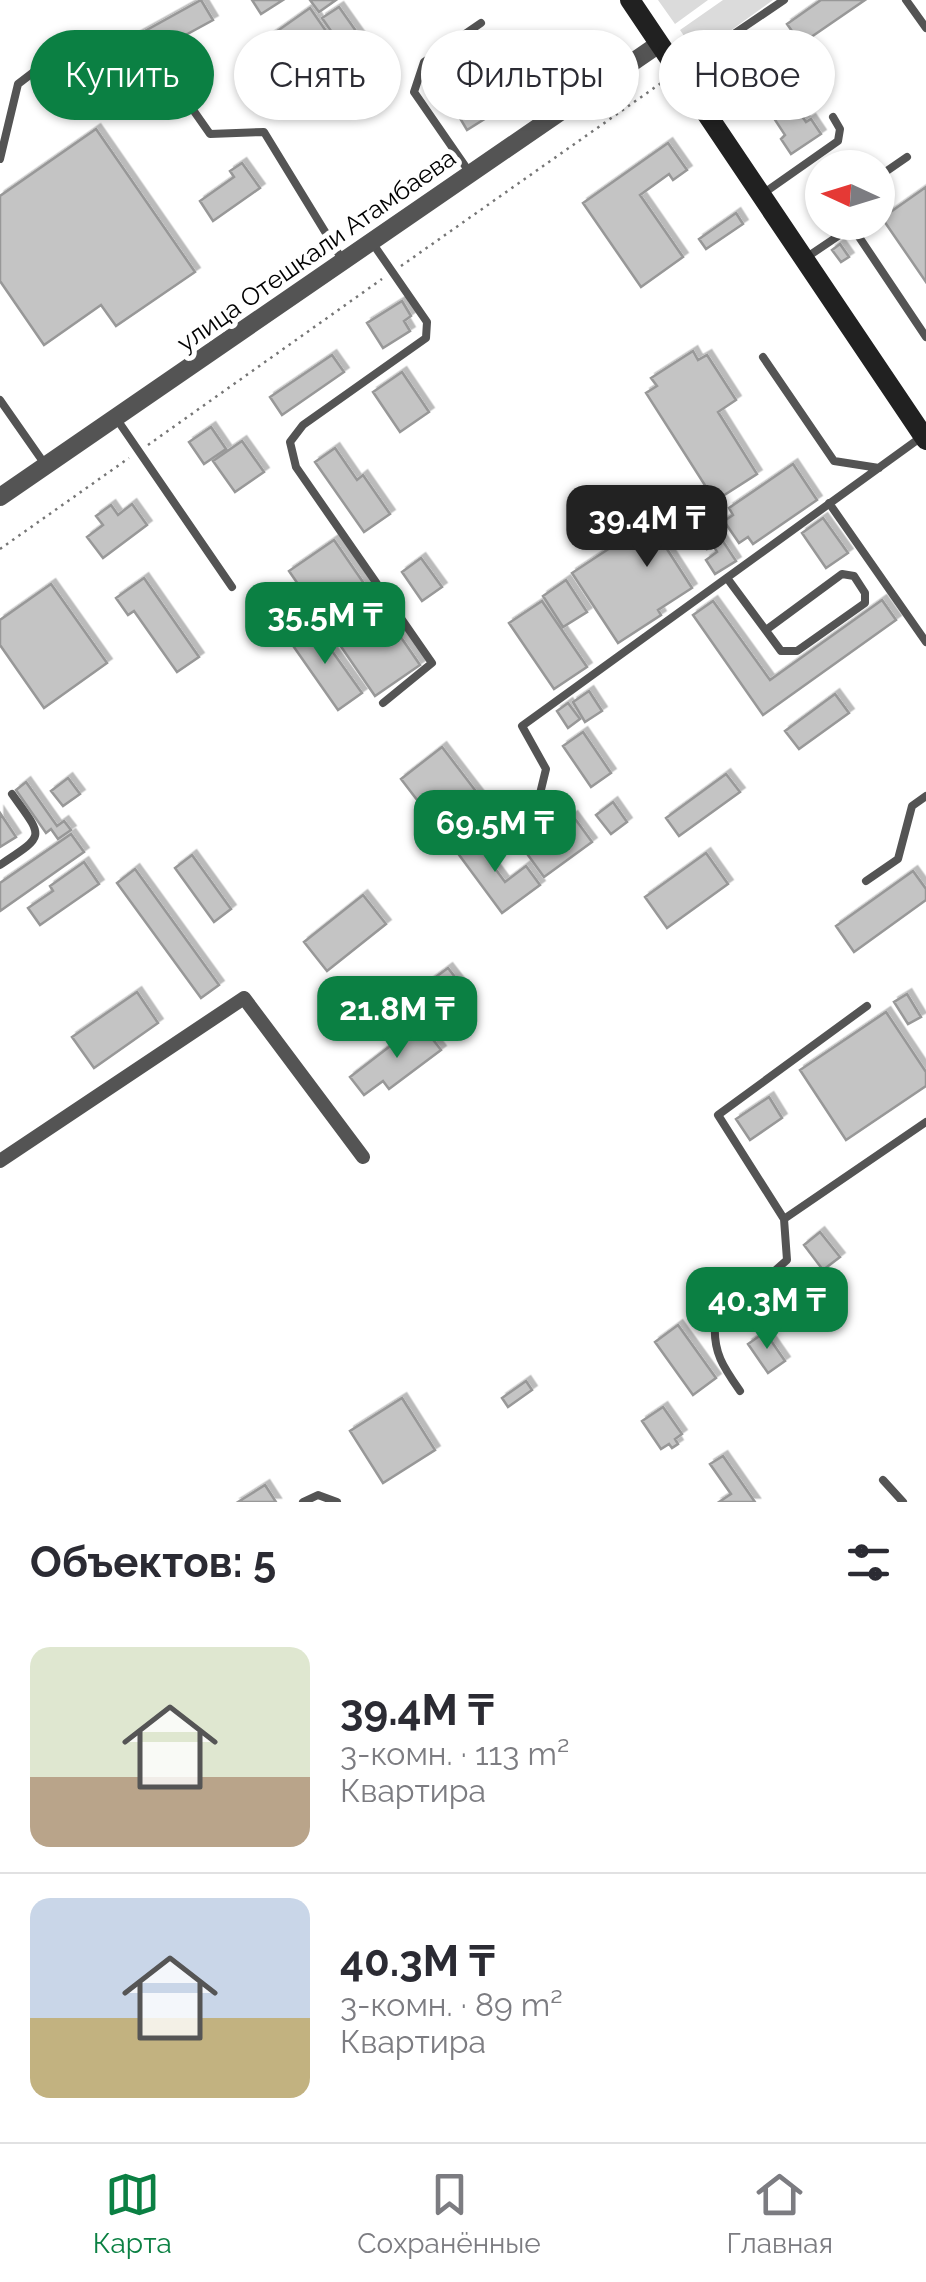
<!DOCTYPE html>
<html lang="ru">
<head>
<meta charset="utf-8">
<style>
	:root { --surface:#fff; --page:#f7f7f7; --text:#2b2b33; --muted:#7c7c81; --line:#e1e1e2; --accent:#0b8043 }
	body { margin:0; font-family:Raleway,sans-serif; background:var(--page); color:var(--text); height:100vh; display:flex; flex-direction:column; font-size:38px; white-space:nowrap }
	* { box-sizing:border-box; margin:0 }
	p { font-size:32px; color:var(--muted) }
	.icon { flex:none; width:55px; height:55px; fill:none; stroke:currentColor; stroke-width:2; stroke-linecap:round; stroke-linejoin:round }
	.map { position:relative; height:1502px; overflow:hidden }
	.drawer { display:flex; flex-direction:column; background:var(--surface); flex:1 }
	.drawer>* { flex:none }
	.guide { position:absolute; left:30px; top:30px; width:868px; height:90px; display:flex; gap:20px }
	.needle { width:65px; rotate:274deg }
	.controls { position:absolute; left:805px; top:150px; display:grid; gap:20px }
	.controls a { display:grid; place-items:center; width:90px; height:90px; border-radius:50%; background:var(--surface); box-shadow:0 2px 8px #0004; font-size:50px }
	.price { position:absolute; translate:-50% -85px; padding:0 22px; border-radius:20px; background:var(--accent); color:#fff; font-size:32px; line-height:65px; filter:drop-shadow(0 2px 5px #0008) }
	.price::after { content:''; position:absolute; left:50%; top:60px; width:30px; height:22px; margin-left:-15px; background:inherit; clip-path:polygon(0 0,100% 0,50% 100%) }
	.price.current { background:#222; color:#fff }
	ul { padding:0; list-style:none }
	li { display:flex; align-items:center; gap:30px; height:250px; padding:0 30px }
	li+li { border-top:2px solid var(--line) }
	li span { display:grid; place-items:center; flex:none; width:280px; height:200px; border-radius:20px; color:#555 }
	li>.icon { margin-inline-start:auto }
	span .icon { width:120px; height:120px; fill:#fffc; stroke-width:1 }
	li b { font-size:42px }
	h2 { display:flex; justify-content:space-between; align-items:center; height:120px; padding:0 30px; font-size:42px }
	.chip { padding:0 35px; border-radius:45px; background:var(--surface); box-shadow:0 2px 8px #0004; font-size:35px; line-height:90px }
	.chip.current { background:var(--accent); color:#fff }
	.tabs { display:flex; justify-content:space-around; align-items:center; height:140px; border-top:2px solid var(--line); background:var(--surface); font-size:28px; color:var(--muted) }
	.tabs a { display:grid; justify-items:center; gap:5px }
	.tabs .current { color:var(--accent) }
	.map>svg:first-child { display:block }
	.green { fill:#dbdbdb }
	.building { fill:#c4c4c4; stroke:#989898; stroke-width:2.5; filter:url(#shadow) }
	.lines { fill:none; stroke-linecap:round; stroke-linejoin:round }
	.path { stroke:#767676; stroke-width:2.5; stroke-dasharray:2.5 5; stroke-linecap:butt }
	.service { stroke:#545454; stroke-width:8 }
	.minor { stroke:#545454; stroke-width:14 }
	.tertiary { stroke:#545454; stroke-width:18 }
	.secondary { stroke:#212121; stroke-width:20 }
	.labels { text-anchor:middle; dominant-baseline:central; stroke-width:10; stroke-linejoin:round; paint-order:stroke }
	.street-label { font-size:25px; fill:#000; stroke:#fff }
</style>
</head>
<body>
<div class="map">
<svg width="926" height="1502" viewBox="0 0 926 1502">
	<defs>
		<filter id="shadow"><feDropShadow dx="4.5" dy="-4.5" stdDeviation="0" flood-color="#0004"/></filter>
	</defs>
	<rect width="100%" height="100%" fill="#fff"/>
	<path class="green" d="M658,0H708L675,24Z
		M723,0H773L697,55L680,30Z"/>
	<path class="building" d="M201,0L213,20L147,56L136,36Z
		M252,0H283L261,14Z
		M310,0H336L319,12Z
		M821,0H865L801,44L787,24Z
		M339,7L380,65L363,77L322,18Z
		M310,8L353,70L309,101L266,39Z
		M759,43L769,58L765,61L806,122L811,119L821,134L791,154L781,139L785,135L745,74L740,77L730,62Z
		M514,56L534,88L467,130L448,98Z
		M96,129L195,272L116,326L101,305L44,345L0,281V196Z
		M668,143L687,170L673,180L669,174L640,195L683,257L641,287L583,203Z
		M242,163L260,188L213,221L200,201L234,177L230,171Z
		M926,187V282L882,218Z
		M736,213L743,224L706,249L699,239Z
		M840,244L849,257L841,262L832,250Z
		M402,301L411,316L404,321L410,331L383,348L367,323Z
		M693,351L698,360L707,355L736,400L718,412L757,474L715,501L646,393L657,386L651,378Z
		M332,355L344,372L282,415L270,397Z
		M402,372L429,412L400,432L373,392Z
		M211,427L226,449L204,464L189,442Z
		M242,441L264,472L235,492L213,461Z
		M335,448L357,480L363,475L390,514L364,532L315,462Z
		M793,464L817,500L753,544L748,537L739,543L724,521L733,515L729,508Z
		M692,494L736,561L715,574L706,560L717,552L713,545L707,549L693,527L665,546L692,588L658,610L661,615L618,643L572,573Z
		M132,504L147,525L103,558L87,537L103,525L96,516L111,505L118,515Z
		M823,518L848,553L826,568L802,533Z
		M334,540L420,665L375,696L289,571Z
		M421,558L442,587L422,601L402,572Z
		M144,578L199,657L177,672L134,611L128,615L116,598Z
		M566,580L587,612L563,627L543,596Z
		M51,584L107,663L44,708L0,645V620Z
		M882,600L896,620L763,715L693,615L713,601L770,680Z
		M542,601L587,667L554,689L509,623Z
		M312,623L362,693L338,710L289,640Z
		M589,691L602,711L585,722L573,702Z
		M835,694L849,713L799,749L785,731Z
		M568,703L580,719L568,728L557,711Z
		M583,732L611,773L591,787L563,746Z
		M442,747L488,807L447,839L401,779Z
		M726,774L740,792L679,836L666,818Z
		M68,778L80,794L63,806L51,791Z
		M26,782L57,826L64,821L71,830L58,839L51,829L46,833L16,790Z
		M613,802L627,822L611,834L596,815Z
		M0,813L16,837L0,847Z
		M573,816L592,842L544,877L525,851L536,842L543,852L568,834L562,825Z
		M468,832L505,882L526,866L540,885L502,913L451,844Z
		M71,834L84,852L0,911V883Z
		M706,853L728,884L667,928L645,897Z
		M192,855L231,909L214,922L175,868Z
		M84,862L99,884L40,925L28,908L53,891L50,886Z
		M135,869L219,985L201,998L117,883Z
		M913,871L926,889V900L854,952L836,926Z
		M363,895L386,924L327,971L304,942Z
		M448,968L462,986L432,1009L418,990Z
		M137,992L158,1023L94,1068L72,1037Z
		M907,994L921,1017L908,1024L894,1002Z
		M886,1012L926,1072V1086L846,1140L800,1070Z
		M420,1023L441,1050L389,1089L383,1081L364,1095L350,1077Z
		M769,1097L782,1118L750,1140L736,1119Z
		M820,1232L840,1257L823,1270L804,1245Z
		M678,1325L716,1378L693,1395L655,1342Z
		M765,1332L785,1361L768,1373L748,1344Z
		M526,1381L532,1390L508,1407L502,1398Z
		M402,1398L435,1450L383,1483L350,1431Z
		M663,1407L682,1434L675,1439L678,1444L672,1448L669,1444L661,1449L642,1421Z
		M723,1456L755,1502H719L731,1494L710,1464Z
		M265,1485L276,1502H238Z"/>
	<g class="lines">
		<path class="path" d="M401,266L664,81
			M148,445L382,279
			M0,549L129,458"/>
		<path class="service" d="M906,0L926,28
			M682,69L784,0
			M177,87L210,134L264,132L343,261
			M0,159L18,84L52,58
			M470,173L414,92L424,62L481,23
			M878,177L907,157
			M761,195L838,141L840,129L833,117
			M849,222L926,337
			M371,241L427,322L426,338L303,425L290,442L296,467L432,663L383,703
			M804,259L850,228
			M763,357L834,461L879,468
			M0,400L44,463
			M116,418L232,587
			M829,503L926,642
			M727,578L781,651H797L865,603V593L854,576L842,574L766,630
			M495,838L537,806L546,769L522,726L920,438
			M0,865C46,834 44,839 12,794
			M866,881L898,859L912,806L926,796
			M867,1006L718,1115L784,1219L926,1122
			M740,1391C724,1368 713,1353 715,1324L787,1260L784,1219
			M883,1480L903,1502
			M303,1502L318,1495L337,1502"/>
		<path class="minor" d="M0,1161L244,998L363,1157"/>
		<path class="tertiary" d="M0,497L659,44"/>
		<path class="secondary" d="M630,0L926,440"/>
	</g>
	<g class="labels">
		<g class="street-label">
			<text transform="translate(316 250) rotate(-35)">улица Отешкали Атамбаева</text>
		</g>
	</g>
</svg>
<div class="controls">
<a><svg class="needle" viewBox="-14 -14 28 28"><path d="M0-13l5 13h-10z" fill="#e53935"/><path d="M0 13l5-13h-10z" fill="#7c7c81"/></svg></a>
</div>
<b class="price current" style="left:647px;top:570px">39.4M ₸</b>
<b class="price" style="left:325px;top:667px">35.5M ₸</b>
<b class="price" style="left:495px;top:875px">69.5M ₸</b>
<b class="price" style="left:397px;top:1061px">21.8M ₸</b>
<b class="price" style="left:767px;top:1352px">40.3M ₸</b>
<div class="guide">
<a class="chip current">Купить</a>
<a class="chip">Снять</a>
<a class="chip">Фильтры</a>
<a class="chip">Новое</a>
</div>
</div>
<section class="drawer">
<h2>Объектов: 5<svg class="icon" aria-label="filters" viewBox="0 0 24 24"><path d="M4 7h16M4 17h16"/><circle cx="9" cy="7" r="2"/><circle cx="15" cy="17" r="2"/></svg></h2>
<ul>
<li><span style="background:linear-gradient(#dfe7d0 65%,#b9a48a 0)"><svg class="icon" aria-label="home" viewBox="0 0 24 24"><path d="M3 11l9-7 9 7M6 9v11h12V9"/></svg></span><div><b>39.4M ₸</b><p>3-комн. · 113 m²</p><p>Квартира</p></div></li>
<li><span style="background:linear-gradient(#c9d6e8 60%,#c2b280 0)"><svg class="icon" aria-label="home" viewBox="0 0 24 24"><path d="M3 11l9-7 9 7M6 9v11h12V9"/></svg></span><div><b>40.3M ₸</b><p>3-комн. · 89 m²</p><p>Квартира</p></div></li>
</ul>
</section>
<nav class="tabs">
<a class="current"><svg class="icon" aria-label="map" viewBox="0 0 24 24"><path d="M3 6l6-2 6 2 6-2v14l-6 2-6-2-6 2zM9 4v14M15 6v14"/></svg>Карта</a>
<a><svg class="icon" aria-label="saved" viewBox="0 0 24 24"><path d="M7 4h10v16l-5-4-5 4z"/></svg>Сохранённые</a>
<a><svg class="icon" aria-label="home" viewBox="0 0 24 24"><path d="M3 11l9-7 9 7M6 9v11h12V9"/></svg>Главная</a>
</nav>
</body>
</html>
